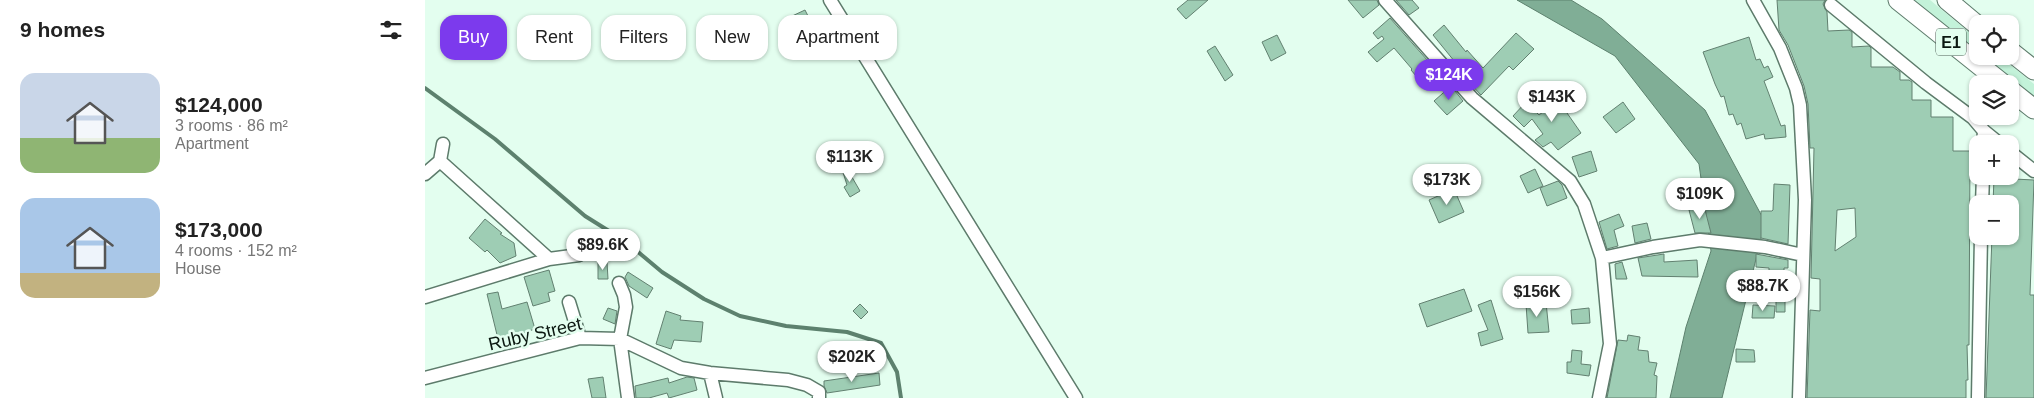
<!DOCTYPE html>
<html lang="en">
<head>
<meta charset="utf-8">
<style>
	:root { --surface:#fff; --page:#f6f6f6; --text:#222; --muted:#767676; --accent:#7c3aed }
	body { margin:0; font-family:Arial,sans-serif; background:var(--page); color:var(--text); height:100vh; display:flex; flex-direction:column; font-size:19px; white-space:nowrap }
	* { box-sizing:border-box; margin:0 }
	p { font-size:16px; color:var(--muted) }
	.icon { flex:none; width:28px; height:28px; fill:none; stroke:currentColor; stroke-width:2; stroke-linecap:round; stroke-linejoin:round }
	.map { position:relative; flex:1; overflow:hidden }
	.sheet { display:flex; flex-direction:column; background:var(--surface); width:425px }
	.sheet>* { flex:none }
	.top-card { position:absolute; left:15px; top:15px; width:475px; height:45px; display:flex; gap:10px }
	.buttons { position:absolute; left:1544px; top:15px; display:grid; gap:10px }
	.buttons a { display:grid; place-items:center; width:50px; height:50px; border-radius:10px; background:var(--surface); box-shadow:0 1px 4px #0004; font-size:25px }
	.price { position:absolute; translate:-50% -42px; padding:0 11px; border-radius:18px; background:#fff; color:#222; font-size:16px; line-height:32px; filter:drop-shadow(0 1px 2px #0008) }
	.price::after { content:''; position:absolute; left:50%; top:30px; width:15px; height:11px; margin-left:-8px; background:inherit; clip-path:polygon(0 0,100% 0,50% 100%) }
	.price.selected { background:var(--accent); color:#fff }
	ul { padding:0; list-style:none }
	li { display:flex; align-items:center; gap:15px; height:125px; padding:0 20px }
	li span { display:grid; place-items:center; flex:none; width:140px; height:100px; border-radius:15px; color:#555 }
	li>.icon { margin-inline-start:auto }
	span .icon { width:60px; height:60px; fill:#fffc; stroke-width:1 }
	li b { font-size:21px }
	h2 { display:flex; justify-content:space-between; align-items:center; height:60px; padding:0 20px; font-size:21px }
	.tag { padding:0 18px; border-radius:15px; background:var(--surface); box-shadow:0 1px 4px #0004; font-size:18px; line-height:45px }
	.tag.selected { background:var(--accent); color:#fff }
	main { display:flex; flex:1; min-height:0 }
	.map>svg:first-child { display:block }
	.green { fill:#c3f2d9 }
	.water { fill:#80ae96; stroke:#5d816e }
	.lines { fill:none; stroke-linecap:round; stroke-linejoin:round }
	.stream { stroke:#5d816e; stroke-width:4 }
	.building { fill:#9ecdb4; stroke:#628070; fill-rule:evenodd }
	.minor-casing { stroke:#5d7b6b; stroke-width:15 }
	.highway-casing { stroke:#5d7b6b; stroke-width:21 }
	.minor { stroke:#fff; stroke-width:12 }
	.highway { stroke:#fff; stroke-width:19 }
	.labels { text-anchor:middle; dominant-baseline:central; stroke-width:5; stroke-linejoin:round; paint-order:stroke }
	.shield { fill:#e3feef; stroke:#4c5d54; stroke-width:1 }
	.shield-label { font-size:16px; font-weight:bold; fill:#0b1811 }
	.street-label { font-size:18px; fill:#0b1811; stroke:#e3feef }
</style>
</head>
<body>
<main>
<section class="sheet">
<h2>9 homes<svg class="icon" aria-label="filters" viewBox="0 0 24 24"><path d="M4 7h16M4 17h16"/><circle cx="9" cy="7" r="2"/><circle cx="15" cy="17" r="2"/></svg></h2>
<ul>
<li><span style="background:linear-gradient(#c9d6e8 65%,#8fb573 0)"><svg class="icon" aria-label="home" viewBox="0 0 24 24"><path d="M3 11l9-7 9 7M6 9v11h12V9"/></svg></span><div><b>$124,000</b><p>3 rooms · 86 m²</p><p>Apartment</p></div></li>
<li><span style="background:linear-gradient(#a9c7e8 75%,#c2b280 0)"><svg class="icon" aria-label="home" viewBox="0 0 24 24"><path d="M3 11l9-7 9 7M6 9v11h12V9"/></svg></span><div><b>$173,000</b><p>4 rooms · 152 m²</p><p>House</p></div></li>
</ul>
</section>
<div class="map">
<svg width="1609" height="398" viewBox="0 0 1609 398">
	<rect width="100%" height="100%" fill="#e3feef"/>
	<path class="green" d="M1489,0H1505L1552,39V52Z
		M1558,56H1574L1609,84V97Z"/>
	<path class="water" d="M1092,0H1146L1177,19L1280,110L1340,222L1297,398H1245L1261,327L1286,251L1274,164L1190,56Z"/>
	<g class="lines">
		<path class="stream" d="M0,88L70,139L160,216L200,241L237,272L279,299L315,316L361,326L422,332L456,343L472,372L476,398"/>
	</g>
	<path class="building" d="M763,0H783L761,19L752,9Z
		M923,0H952L954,5L938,18Z
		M971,0H987L994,8L984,15Z
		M1352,0H1400L1398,4L1402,12L1403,31L1424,30L1427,32V47L1444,46L1446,48V67H1468L1475,72V80H1484L1487,82V100H1506V117H1528V151H1545L1544,345H1542L1543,380H1541V398H1382L1385,310L1395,311V279L1386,278L1389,148H1385L1383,104L1379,86L1363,45L1354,30ZM1430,208L1431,237L1410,251L1412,210Z
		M380,10L384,18L369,25L365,17Z
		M965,18L1011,70L997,83L986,70L987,69L969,48L952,62L943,52L959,39L957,36L953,39L948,33Z
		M1019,25L1041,52L1042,50L1058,68L1091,33L1109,49L1088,70L1084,66L1056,95L1027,64L1030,62L1008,35Z
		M852,35L861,53L846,61L837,42Z
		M1324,37L1331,60L1335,59L1339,68L1343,66L1348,77L1339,81L1356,126L1360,125L1361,137L1340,139L1339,134L1321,139L1316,123L1312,125L1308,114L1304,115L1299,96L1296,97L1290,84L1278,52Z
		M790,46L808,75L800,81L782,51Z
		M1026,86L1038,101L1022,115L1009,101Z
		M1141,94L1150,106L1142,113L1156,133L1133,150L1126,142L1118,147L1110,140L1118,134L1107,119L1099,127L1088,116L1101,102L1114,115Z
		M1198,102L1210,119L1191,133L1178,117Z
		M1166,151L1172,171L1154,177L1147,157Z
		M420,165L435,191L425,197L419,187L422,185L416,166Z
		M1110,169L1118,186L1103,193L1095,176Z
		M1569,178L1609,180L1605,295H1609V398H1561L1567,236H1585V204H1568Z
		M1133,181L1137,185L1142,198L1122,206L1115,188Z
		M1349,184L1365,185L1363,244L1336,238V211H1347L1348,210Z
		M1029,189L1039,212L1014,223L1004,200Z
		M1279,206L1286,233H1270L1264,210Z
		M1194,214L1199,226L1189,230L1193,246L1182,249L1174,222Z
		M60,219L77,233L75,234L89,243L91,256L75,263L62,250L60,252L44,238Z
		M1222,223L1226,239L1210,243L1207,226Z
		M1239,254V262L1272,260L1273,277L1217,276L1213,258Z
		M1331,254L1363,260V268H1359V280L1344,281V268L1331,267Z
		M173,262H182L183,279H173Z
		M1197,262L1202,279H1191L1190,264Z
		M124,270L130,291L123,293L125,301L108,306L99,277Z
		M203,272L228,288L222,298L204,286L200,277Z
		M1039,289L1047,311L1002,327L994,304Z
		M73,292L77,309L102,302L110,329L92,335V338L74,343L62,294Z
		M1351,299H1360V312H1351Z
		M1066,300L1078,339L1056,346L1053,333L1063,330L1053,305Z
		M1121,302L1124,332L1103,333L1101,304Z
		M435,304L443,312L436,319L428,311Z
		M1328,305L1350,306L1349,318H1327Z
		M183,308L192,311L190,324L178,319Z
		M1164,308L1165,323L1147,324L1146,310Z
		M241,311L256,316L255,320L278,322L276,342L249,340L246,349L231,344Z
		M1203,335L1215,337L1213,350L1223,351L1224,362L1232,363L1229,375L1232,376L1231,398H1182L1193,340L1202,341Z
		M1311,349L1329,350L1330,362H1311Z
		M1147,350L1157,351L1156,364L1166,365L1164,376L1142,373V362H1146Z
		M454,373L455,385L402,393L399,386V381Z
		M178,377L181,398H167L163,379Z
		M262,377L269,378L272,390L244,398L242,393L224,398H211L210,386L243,378L244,383Z"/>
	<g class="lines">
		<defs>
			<path id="minor" d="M405,0L651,398
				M960,0L1047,98L1145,181L1159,204L1177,258
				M1328,0L1355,48L1371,88L1375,105L1380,200L1374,398
				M1406,5L1501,83L1548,118L1559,131L1558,144
				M1559,131L1575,144
				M1585,152L1609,171
				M15,161L124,259
				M0,174L15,161L18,144
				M1557,204L1558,176
				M194,283L199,295L201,307L195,339L203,398
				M0,297L124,259L154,255
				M144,302L155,338
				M285,373L291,398
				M0,378L155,338L195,339L256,368L285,373L363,380L382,385L394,392V398
				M1174,398L1185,344L1177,258L1228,247L1275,240L1340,247L1378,255
				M1553,398L1556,236"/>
			<path id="highway" d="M1473,0L1578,84
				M1522,0L1552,25
				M1585,51L1609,70
				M1585,90L1609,109"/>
		</defs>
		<use href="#minor" class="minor-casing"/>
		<use href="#highway" class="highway-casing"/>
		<use href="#minor" class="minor"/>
		<use href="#highway" class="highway"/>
	</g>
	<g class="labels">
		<rect class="shield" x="1511" y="28.5" width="30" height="27" rx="4"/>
		<g class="shield-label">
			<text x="1526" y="42">E1</text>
		</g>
		<g class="street-label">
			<text transform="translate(110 334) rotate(-13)">Ruby Street</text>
		</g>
	</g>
</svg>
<div class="buttons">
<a><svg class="icon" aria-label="locate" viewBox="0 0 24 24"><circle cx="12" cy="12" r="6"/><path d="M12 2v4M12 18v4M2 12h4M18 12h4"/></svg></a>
<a><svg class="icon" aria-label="layers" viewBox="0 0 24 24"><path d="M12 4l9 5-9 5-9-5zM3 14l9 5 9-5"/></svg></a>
<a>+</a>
<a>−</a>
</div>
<b class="price selected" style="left:1024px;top:101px">$124K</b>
<b class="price" style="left:1127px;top:123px">$143K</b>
<b class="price" style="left:425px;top:183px">$113K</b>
<b class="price" style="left:1022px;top:206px">$173K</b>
<b class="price" style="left:1275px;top:220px">$109K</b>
<b class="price" style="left:178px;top:271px">$89.6K</b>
<b class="price" style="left:1338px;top:312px">$88.7K</b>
<b class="price" style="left:1112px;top:318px">$156K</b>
<b class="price" style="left:427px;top:383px">$202K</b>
<div class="top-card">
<a class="tag selected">Buy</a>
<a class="tag">Rent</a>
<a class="tag">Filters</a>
<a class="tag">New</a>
<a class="tag">Apartment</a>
</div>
</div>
</main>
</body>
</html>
